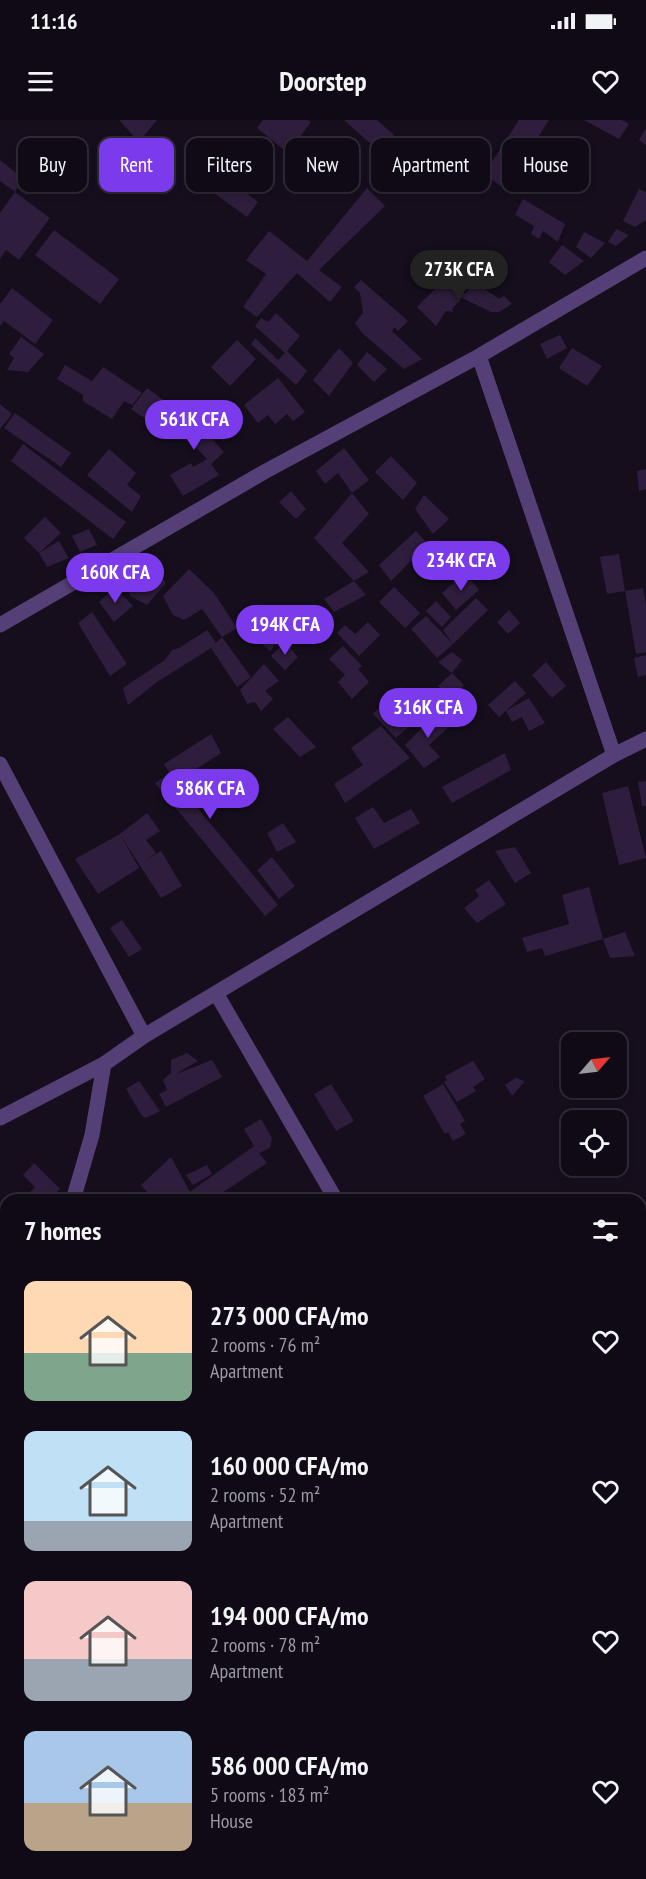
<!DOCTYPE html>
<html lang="en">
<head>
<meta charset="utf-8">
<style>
	:root { --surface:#100a16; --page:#1e1823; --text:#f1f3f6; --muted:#9c9aa1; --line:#302b35; --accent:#7c3aed }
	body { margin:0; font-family:"PT Sans Narrow",sans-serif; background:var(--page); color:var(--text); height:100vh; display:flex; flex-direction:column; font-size:22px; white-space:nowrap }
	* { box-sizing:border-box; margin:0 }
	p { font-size:20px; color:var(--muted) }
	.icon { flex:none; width:33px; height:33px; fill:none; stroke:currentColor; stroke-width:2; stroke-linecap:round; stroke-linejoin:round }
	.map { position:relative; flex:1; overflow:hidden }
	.details { position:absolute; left:0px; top:1074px; width:646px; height:686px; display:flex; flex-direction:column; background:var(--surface); border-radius:18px 18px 0 0; box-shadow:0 3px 9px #0003,0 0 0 2px var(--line) }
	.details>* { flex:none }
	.hud { position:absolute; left:18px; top:18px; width:610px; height:54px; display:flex; gap:12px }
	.needle { width:39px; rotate:62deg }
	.fabs { position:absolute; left:561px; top:912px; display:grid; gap:12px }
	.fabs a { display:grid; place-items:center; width:66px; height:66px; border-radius:12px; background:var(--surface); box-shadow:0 3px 9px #0003,0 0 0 2px var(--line); font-size:30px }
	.price { position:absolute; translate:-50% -51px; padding:0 14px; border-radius:21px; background:var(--accent); color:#fff; font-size:20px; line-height:39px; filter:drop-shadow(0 2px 3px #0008) }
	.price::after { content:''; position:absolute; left:50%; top:36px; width:18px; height:14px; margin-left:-9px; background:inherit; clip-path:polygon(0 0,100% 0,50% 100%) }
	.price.selected { background:#222; color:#fff }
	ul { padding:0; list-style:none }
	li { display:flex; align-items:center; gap:18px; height:150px; padding:0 24px }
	li span { display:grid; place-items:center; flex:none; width:168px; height:120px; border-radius:12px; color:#555 }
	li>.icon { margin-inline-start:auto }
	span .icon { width:72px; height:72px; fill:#fffc; stroke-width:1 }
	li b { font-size:26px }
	h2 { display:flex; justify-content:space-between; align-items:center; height:72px; padding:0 24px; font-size:26px }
	.tag { padding:0 21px; border-radius:12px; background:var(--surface); box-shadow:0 3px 9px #0003,0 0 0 2px var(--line); font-size:21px; line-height:54px }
	.tag.selected { background:var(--accent); color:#fff }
	.status { display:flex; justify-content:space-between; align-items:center; height:42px; padding:0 30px; background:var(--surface); direction:ltr }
	.status svg { height:16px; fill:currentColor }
	header { display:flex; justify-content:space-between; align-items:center; height:78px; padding:0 24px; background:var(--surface); font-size:27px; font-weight:800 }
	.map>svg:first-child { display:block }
	.building { fill:#2e1d3c }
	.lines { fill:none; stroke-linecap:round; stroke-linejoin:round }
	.minor { stroke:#553f77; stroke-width:15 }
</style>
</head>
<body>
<div class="status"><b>11:16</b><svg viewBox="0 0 49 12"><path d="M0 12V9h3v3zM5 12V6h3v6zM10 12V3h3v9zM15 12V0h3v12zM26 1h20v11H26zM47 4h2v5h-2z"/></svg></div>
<header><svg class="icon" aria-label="menu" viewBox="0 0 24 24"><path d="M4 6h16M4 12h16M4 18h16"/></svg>Doorstep<svg class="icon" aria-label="heart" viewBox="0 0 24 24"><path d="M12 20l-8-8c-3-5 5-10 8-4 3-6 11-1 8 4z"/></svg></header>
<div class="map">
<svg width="646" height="1759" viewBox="0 0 646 1759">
	<rect width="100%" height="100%" fill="#160e1d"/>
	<path class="building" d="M119,0H157L139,22Z
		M263,0H308L311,2L288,33L257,8Z
		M344,0H377L394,15L381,33Z
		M519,0H549L505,69L484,54Z
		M584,0H622L629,4L619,19Z
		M646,8V25L639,20Z
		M235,31L250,45L240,59L225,45Z
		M0,40L34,67L27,75L17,68L15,72L0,61Z
		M225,56L258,82L247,97L214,73Z
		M367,68L385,86L319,150L342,167L330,182L297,153L257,197L243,187L266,154L246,140L269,111L307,141Z
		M639,69L646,72V100L635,107L623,101Z
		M15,72L50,98L19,140L6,130L0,139V93Z
		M523,79L565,104L558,122L543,111L539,119L531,114L534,106L515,95Z
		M616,109L629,115L616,126L608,122Z
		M54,110L119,159L100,184L35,135Z
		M584,112L605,123L591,138L576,127Z
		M562,125L584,141L565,155L549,142Z
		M478,139L500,155L488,168L468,154Z
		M445,159L460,174L466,173L475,162L499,179L504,176L512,184L499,192H491L462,178L452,189L453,192L446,191L436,206L417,187Z
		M361,160L408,201L398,211L394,207L392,211L422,239L404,249L362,213L355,203L363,193L360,173L354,167Z
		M12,168L53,200L35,224L4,201L0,206V184Z
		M276,193L300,216L287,231L307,251L296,265L251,224L255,218L278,240L285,233L255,206L261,198L268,202Z
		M560,215L567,228L547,239L540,224Z
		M21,217L44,234L28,252L7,250L14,238L9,234Z
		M237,220L256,239L230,266L211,247Z
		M339,228L353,243L329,276L313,260Z
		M572,228L602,246L587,266L559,248Z
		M367,232L387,249L374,262L357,245Z
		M65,245L92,261L103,247L142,273L132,285L124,281L112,299L83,281V275L57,259Z
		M278,258L305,292L293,301L287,294L275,304L268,295L258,303L244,285Z
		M147,268L169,284L153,304L131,289Z
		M177,281L224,332L211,344L219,355L183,376L170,355L191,343L193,347L207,339L163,293Z
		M0,284L12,294L0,309Z
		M15,293L71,333L61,347L4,308Z
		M23,324L126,402L113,419L11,341Z
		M344,328L369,360L352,373L338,353L325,364L316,351Z
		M109,329L136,353L127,365L141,376L132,392L87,355Z
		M391,336L417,363L403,380L375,352Z
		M646,349V369L639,371L637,351Z
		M291,371L306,389L296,399L279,382Z
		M352,373L369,394L342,423L369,452L354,461L314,418Z
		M424,375L449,399L433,414L415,389Z
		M45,397L61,413L39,433L24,418Z
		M89,409L97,425L80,432L72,416Z
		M416,411L428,424L391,461L379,445Z
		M59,421L69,438L47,447L39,433Z
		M619,434L625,471L607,474L600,437Z
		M152,445L166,463L147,485L130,476L127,465Z
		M189,449L214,473L237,508L222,517L202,489L184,500L173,495L163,476Z
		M465,453L479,470L456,490L442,473Z
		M354,461L366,475L334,492L324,479Z
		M115,467L133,486L114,502L99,482Z
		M394,467L420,493L405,508L379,482Z
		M643,468L646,485V532L636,534L625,471Z
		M476,478L488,490L453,524L437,538L411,509L426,496L453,524L443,510Z
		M436,481L451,497L442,507L426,491Z
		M509,490L520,503L508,514L497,502Z
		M92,492L127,544L110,556L78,503Z
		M250,493L281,518L270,531L239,504Z
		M368,502L380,515L359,536L337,513L345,505L355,514Z
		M207,510L216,523L222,517L251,557L237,567L211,528L157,562L128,585L123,568L165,540L172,530L179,528Z
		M285,522L298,537L285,550L271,536Z
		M343,526L362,546L358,549L369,562L352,579L338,562L345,555L329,539Z
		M452,532L462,540L452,553L438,542Z
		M646,535V555L638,557L634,538Z
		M546,542L566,566L552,578L532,555Z
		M264,544L279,561L265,571L273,579L261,591L255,582L247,584L240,570Z
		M452,553L464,565L453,580L438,566Z
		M515,561L526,573L499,597L488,585Z
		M401,567L425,592L396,618L373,594Z
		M529,578L545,603L529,611L522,597L512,602L506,591Z
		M440,589L453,603L429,625L440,637L424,648L405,625Z
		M288,597L316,627L300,637L273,609Z
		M381,606L410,638L345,683L334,664L363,645L351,628Z
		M211,614L221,633L176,662L278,785L265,796L155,663L170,654L164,644Z
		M505,633L511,650L452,683L442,667Z
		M646,661V686H642L638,662Z
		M628,666L646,738L619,745L602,673Z
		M373,687L384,703L411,689L420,703L374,729L355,698Z
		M147,693L160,711L146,720L156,733L146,740L161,731L182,766L161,778L121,716L139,748L98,774L75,739L120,714Z
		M283,703L296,722L277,732L267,713Z
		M515,727L531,753L515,763L495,731Z
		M272,737L295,766L279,779L257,750Z
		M489,760L506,784L477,803L464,788L479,776L475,770Z
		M589,767L603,819L625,812L635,836L610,838L603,819L545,836L542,828L527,832L522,818L569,804L562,775Z
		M122,800L142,829L129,837L110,808Z
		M187,933L198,941L176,954L212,940L222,957L166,987L159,974L167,970L163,960L171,953V940Z
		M473,941L485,959L473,967L476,971L457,982L444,962L447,960L445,956Z
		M516,958L525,961L512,976L505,965Z
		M139,961L160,991L146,998L142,996L126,969Z
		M331,964L354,1001L336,1011L314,974Z
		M443,964L465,1001L460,1004L466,1014L453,1021L448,1012L445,1014L423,976Z
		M261,999L272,1018L270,1028L259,1033L267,1043L219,1075L222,1080H187L184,1076L254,1026L244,1009Z
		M171,1037L190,1072L172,1077L169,1074L160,1080H150L157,1076L156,1074L148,1073L141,1065Z
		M34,1043L60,1069L48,1080H22L35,1067L23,1055Z
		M207,1045L212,1054L193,1065L186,1055Z
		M641,1178L646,1192V1220L640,1224Z
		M646,1258V1280L643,1281L646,1299L640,1300V1260Z
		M646,1305V1353H645L640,1335V1306Z
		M646,1481V1532L640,1519V1483Z"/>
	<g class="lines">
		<path class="minor" d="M479,236L614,635
			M0,505L266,351L479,236L646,138
			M0,644L144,916
			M216,873L336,1080
			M0,998L104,944L144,916L614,635L646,619
			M73,1080L92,1015L104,944
			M0,1220L6,1207
			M0,1331L6,1340
			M640,1602L646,1611
			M0,1737L6,1744
			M14,1754L19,1759"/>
	</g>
</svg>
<div class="fabs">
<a><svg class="needle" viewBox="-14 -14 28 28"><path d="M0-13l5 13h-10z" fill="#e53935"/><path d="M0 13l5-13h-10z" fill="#9c9aa1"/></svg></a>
<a><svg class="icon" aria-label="locate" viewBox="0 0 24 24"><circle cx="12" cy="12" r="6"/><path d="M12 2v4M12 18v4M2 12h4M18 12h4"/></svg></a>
</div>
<b class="price selected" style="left:459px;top:181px">273K CFA</b>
<b class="price" style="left:194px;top:331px">561K CFA</b>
<b class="price" style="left:461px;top:472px">234K CFA</b>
<b class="price" style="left:115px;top:484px">160K CFA</b>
<b class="price" style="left:285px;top:536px">194K CFA</b>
<b class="price" style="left:428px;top:619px">316K CFA</b>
<b class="price" style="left:210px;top:700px">586K CFA</b>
<div class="hud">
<a class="tag">Buy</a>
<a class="tag selected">Rent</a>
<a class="tag">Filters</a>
<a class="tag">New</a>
<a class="tag">Apartment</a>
<a class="tag">House</a>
</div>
<section class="details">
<h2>7 homes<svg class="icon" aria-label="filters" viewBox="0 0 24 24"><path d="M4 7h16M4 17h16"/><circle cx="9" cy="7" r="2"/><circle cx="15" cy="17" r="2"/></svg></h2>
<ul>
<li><span style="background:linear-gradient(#ffd9b3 60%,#7fa58c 0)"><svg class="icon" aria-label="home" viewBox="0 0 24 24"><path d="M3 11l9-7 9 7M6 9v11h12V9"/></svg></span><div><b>273 000 CFA/mo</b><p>2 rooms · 76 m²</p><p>Apartment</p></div><svg class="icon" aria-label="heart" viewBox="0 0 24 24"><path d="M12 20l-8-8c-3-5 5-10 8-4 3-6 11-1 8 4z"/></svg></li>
<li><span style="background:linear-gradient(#bfe0f5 75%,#9aa5b1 0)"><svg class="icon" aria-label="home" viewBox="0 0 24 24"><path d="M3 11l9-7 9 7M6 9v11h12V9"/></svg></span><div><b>160 000 CFA/mo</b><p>2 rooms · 52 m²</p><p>Apartment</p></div><svg class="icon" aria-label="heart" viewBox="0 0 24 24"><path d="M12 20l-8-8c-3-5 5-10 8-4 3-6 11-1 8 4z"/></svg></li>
<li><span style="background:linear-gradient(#f6c9c9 65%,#9aa5b1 0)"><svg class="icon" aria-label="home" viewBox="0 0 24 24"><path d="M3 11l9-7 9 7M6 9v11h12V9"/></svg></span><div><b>194 000 CFA/mo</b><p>2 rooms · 78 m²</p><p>Apartment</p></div><svg class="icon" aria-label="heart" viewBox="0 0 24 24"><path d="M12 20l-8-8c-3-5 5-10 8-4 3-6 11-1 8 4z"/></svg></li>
<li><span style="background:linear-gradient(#a9c7e8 60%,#b9a48a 0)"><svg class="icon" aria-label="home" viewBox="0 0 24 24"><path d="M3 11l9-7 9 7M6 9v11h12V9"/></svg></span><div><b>586 000 CFA/mo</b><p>5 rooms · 183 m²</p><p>House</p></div><svg class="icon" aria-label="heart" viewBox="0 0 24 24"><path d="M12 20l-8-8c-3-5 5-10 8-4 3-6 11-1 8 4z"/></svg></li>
</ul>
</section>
</div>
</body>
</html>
